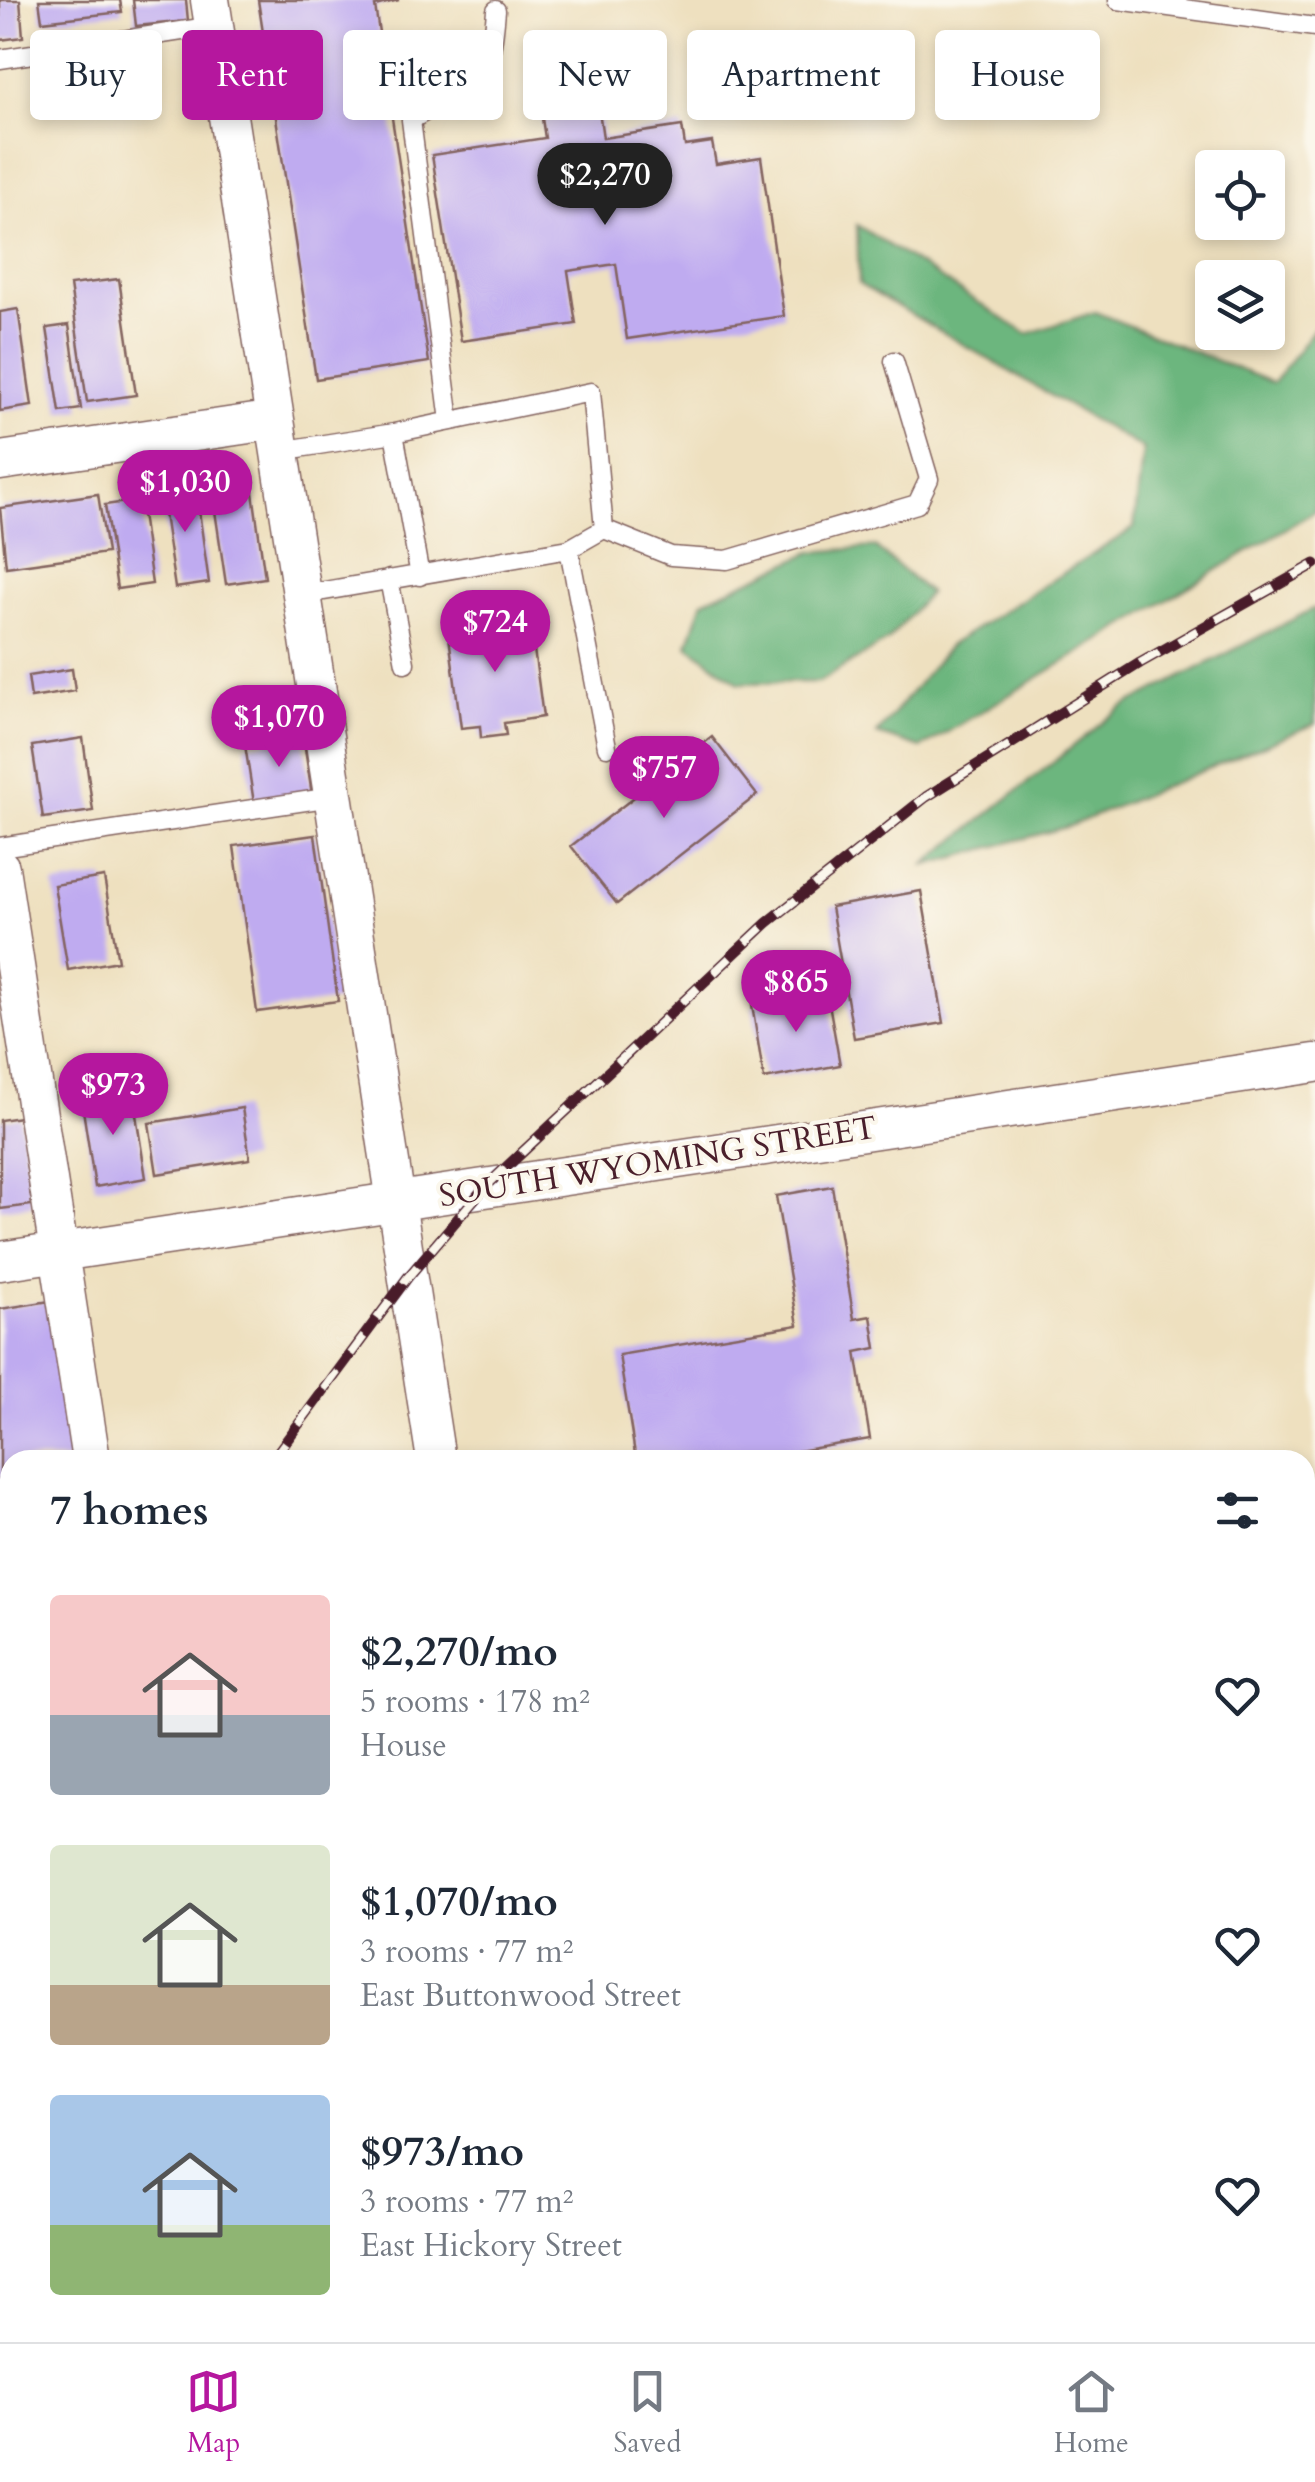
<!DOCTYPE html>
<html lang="en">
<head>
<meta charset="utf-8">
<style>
	:root { --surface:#fff; --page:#f6f6f7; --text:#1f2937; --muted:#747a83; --line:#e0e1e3; --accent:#b5179e }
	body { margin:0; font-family:Cardo,serif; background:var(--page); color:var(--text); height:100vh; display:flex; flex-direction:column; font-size:38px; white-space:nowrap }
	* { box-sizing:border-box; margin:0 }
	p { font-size:32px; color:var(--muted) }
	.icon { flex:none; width:55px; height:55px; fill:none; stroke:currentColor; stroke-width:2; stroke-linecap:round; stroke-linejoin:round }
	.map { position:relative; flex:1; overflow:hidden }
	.sheet { position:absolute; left:0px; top:1450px; width:1315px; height:892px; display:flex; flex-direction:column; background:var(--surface); border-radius:30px 30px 0 0; box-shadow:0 5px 15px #0003 }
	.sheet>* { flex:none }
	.banner { position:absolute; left:30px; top:30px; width:1255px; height:90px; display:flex; gap:20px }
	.buttons { position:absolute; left:1195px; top:150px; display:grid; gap:20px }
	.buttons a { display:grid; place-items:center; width:90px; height:90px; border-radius:10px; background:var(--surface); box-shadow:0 5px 15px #0003; font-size:50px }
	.price { position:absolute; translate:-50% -85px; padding:0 22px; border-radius:35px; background:var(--accent); color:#fff; font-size:32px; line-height:65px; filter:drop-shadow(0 2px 5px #0008) }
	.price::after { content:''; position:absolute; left:50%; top:60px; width:30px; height:22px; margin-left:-15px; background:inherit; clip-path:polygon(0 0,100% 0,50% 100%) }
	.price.selected { background:#222; color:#fff }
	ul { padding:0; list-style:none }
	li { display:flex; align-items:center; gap:30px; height:250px; padding:0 50px }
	li span { display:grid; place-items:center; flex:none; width:280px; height:200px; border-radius:10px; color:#555 }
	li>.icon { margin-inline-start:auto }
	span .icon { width:120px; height:120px; fill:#fffc; stroke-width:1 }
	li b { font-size:42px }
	h2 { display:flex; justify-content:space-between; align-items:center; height:120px; padding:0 50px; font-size:42px }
	.pill { padding:0 35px; border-radius:10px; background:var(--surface); box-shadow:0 5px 15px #0003; font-size:35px; line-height:90px }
	.pill.selected { background:var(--accent); color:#fff }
	.dock { display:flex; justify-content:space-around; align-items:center; height:140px; border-top:2px solid var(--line); background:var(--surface); font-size:28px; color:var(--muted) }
	.dock a { display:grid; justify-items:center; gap:5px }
	.dock .selected { color:var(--accent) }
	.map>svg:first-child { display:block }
	.forest { fill:#6cb67e; stroke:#5b6a54; stroke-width:2.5 }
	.building { fill:#bfabf0 }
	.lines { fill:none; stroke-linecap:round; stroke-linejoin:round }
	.lane-casing { stroke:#83635f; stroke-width:21 }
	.street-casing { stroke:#83635f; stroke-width:41 }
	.lane { stroke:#fff; stroke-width:18 }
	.street { stroke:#fff; stroke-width:38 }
	.rail-casing { stroke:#4a1f2b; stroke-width:11 }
	.rail { stroke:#fbf7ec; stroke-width:8; stroke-dasharray:22; stroke-linecap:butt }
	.labels { text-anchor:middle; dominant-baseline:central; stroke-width:8; stroke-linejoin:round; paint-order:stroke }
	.street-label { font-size:32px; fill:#4a1f2b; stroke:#fbf7ec }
</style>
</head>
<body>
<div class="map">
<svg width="1315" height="2342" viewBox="0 0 1315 2342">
	<rect width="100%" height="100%" fill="#fbf7ec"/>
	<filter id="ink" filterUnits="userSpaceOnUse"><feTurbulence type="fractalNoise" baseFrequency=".01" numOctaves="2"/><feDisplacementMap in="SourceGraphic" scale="20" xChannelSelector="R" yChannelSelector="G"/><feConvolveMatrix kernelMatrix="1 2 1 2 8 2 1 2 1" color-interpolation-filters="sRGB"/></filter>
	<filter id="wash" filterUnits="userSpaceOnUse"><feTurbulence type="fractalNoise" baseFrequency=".0048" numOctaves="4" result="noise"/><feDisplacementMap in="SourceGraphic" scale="40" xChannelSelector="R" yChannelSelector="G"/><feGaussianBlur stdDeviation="2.25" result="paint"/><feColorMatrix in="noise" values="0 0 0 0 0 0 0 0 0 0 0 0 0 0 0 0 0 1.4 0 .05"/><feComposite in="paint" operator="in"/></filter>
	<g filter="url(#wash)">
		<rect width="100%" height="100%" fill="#eee0bf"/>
		<path class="forest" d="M857,225L1027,334L1095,312L1273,383L1315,328V511L921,748L877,734L950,645L1134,528L1143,449L859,284Z
			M875,547L929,593L888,640L819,682L739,683L688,645L703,601L812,552Z
			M1315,608V724L1070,826L923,866L1121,708Z
			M10,2162V2332L27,2333L23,2342H0V2163Z"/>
		<g id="blocks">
			<path class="building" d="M0,0H20L23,37L0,40Z
				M39,0H120L122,12L42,21Z
				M133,0H186L188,21L136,26Z
				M258,0H399L375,6L429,362L316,379Z
				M596,90L603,138L682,126L685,146L712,142L716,164L761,157L784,316L627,339L616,264L568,271L576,324L461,341L432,155L545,138L539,99Z
				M119,279L136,395L87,402L70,285Z
				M18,309L32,406L0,411V312Z
				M69,325L81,409L60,412L47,328Z
				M251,478L265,578L226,584L211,484Z
				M195,482L209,583L175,588L160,487Z
				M98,494L107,553L6,567L0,508Z
				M140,500L152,584L117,589L105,505Z
				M530,619L543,717L504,723L506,735L481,738L480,726L461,728L448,629Z
				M72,669L75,691L31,698L28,676Z
				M303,736L312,795L254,803L245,745Z
				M712,737L757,795L617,904L571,846Z
				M83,738L93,811L43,818L32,746Z
				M315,835L338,1001L257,1012L234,846Z
				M104,877L118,961L68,970L54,885Z
				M921,891L944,1023L854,1038L831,907Z
				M827,992L840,1065L764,1079L752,1005Z
				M132,1089L146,1178L95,1187L81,1097Z
				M242,1108L250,1159L157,1174L149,1123Z
				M20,1117L32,1205L0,1209V1120Z
				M832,1186L854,1319L871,1316L876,1348L856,1352L870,1439L743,1460H636L619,1355L798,1325L776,1196Z
				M50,1301L76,1460H10V1527L0,1529V1309Z
				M612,2332H704V2335L614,2342Z"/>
		</g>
	</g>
	<g filter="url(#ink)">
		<use href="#blocks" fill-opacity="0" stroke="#83635f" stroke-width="2.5"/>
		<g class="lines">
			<defs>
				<path id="lane" d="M1118,0L1315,27
					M0,59L214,26
					M450,421L411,120C478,79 489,96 496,10
					M394,433L420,576
					M280,451L394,433L591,392L604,529L569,549
					M604,529L671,556L727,560L917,504L929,479L894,361
					M389,579L405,663
					M301,595L569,549L607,747
					M0,847L332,797
					M0,1647L10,1645"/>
				<path id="street" d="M210,0L436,1460
					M0,461L275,420
					M0,868L91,1460
					M0,1261L1315,1063
					M0,2062L10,2060
					M569,2332L570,2342"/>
			</defs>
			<use href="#lane" class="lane-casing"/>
			<use href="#street" class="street-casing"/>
			<use href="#lane" class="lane"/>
			<use href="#street" class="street"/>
			<defs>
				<path id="rail" d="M272,1460L408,1277L483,1189L767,923L926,797L1140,663L1315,564
					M0,1921L10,1901"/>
			</defs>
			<use href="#rail" class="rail-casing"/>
			<use href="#rail" class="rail"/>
		</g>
	</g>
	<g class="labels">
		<g class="street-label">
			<text transform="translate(658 1162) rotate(-9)">SOUTH WYOMING STREET</text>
		</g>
	</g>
</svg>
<div class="buttons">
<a><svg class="icon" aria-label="locate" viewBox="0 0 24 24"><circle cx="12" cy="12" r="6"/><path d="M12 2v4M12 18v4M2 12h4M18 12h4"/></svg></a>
<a><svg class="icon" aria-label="layers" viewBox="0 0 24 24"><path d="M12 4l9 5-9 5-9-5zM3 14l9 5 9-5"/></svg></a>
</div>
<b class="price selected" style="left:605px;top:228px">$2,270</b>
<b class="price" style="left:185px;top:535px">$1,030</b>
<b class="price" style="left:495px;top:675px">$724</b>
<b class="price" style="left:279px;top:770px">$1,070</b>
<b class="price" style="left:664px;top:821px">$757</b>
<b class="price" style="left:796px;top:1035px">$865</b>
<b class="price" style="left:113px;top:1138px">$973</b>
<div class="banner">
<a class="pill">Buy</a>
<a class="pill selected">Rent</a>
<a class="pill">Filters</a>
<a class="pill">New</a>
<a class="pill">Apartment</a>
<a class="pill">House</a>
</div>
<section class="sheet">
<h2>7 homes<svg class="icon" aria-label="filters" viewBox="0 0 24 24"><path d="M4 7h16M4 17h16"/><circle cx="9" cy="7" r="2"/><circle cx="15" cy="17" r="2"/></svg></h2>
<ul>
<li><span style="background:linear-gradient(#f6c9c9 60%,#9aa5b1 0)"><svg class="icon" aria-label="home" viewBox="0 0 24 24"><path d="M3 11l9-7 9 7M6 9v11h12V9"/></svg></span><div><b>$2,270/mo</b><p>5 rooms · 178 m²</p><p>House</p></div><svg class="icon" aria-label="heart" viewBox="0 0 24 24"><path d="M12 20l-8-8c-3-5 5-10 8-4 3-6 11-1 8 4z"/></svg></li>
<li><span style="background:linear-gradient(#dfe7d0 70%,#b9a48a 0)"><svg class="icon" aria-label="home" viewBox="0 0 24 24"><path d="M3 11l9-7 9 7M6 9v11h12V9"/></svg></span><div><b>$1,070/mo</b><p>3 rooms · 77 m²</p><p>East Buttonwood Street</p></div><svg class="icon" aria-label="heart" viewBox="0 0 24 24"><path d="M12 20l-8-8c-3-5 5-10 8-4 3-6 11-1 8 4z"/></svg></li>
<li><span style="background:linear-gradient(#a9c7e8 65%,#8fb573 0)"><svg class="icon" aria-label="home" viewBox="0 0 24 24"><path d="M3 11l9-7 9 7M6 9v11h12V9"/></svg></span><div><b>$973/mo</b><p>3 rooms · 77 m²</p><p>East Hickory Street</p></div><svg class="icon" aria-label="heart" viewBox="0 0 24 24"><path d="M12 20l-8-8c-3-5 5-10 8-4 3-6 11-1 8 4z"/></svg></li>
</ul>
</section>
</div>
<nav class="dock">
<a class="selected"><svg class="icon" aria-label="map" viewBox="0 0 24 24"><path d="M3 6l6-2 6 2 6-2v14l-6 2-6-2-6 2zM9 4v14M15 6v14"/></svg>Map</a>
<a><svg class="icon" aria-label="saved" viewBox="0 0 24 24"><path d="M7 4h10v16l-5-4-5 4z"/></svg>Saved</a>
<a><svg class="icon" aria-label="home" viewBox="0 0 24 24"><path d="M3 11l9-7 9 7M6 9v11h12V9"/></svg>Home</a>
</nav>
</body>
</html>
